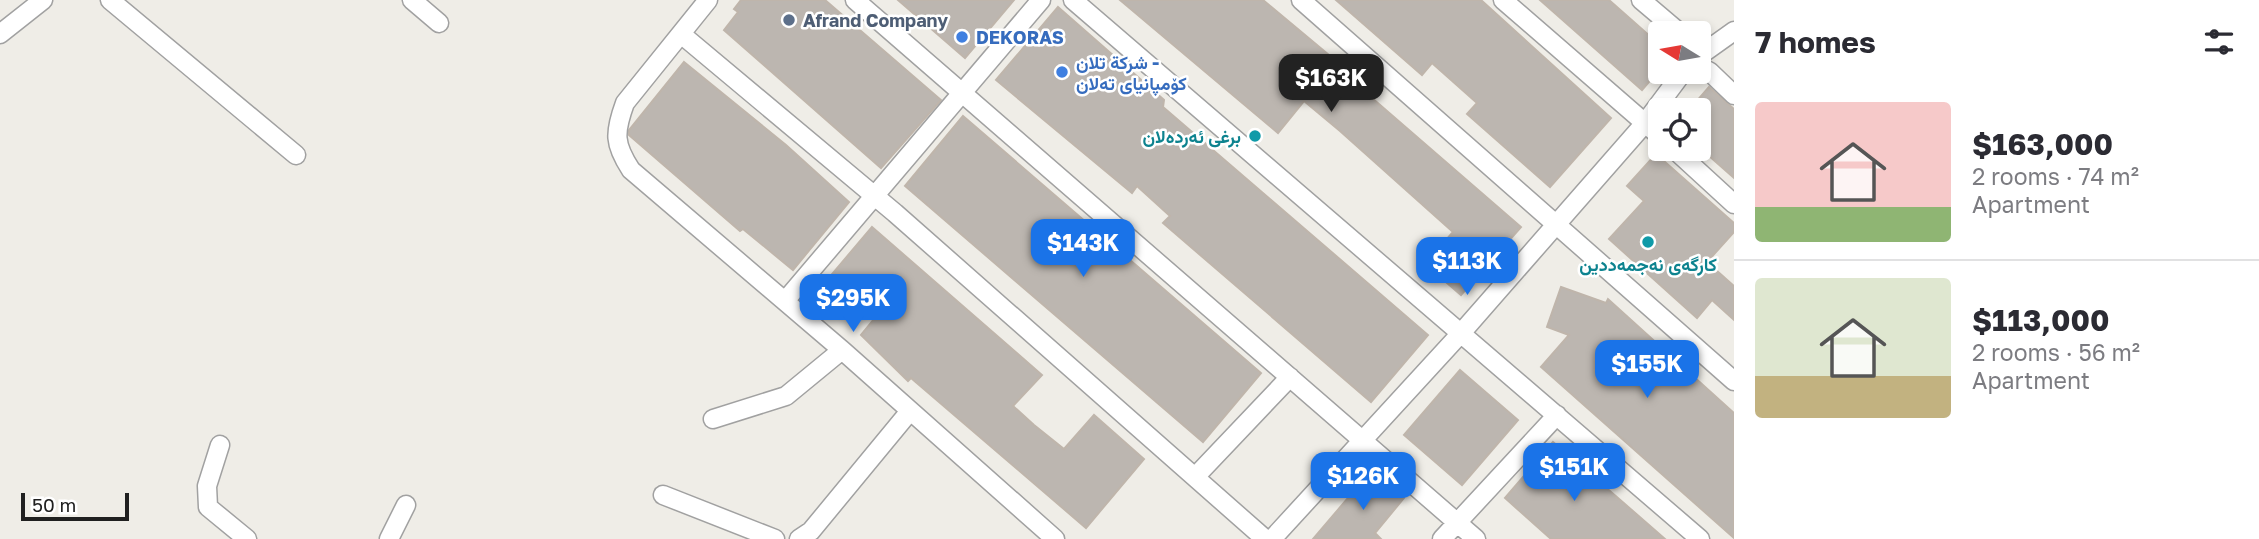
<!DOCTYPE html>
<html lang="en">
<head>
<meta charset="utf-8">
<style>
	:root { --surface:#fff; --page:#f2f2f3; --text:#2b2b33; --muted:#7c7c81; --line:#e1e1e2; --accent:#1a73e8 }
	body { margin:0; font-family:"Golos Text",Vazirmatn,sans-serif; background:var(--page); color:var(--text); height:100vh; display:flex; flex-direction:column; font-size:26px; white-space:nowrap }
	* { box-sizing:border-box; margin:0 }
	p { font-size:23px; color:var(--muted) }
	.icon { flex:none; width:38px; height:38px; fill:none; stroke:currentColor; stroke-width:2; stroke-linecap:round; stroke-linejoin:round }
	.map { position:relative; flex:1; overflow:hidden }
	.drawer { display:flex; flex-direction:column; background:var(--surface); width:525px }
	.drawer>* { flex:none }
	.needle { width:46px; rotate:281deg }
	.fabs { position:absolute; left:1648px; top:21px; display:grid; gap:14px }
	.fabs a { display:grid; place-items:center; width:63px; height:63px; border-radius:7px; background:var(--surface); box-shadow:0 4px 10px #0003; font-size:35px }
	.scale { position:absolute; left:21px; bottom:18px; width:108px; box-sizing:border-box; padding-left:7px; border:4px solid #202020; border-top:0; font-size:19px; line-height:24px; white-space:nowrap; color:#202020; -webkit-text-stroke:5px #fff; paint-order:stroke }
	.price { position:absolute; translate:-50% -60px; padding:0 16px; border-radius:14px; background:var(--accent); color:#fff; font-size:23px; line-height:46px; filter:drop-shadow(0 2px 4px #0008) }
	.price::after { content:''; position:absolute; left:50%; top:42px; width:21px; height:16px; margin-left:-10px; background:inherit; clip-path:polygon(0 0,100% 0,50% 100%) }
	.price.active { background:#222; color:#fff }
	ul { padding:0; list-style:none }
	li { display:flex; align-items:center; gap:21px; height:175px; padding:0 21px }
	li+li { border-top:2px solid var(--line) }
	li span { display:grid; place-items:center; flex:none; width:196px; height:140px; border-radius:7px; color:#555 }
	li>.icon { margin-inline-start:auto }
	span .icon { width:84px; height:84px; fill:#fffc; stroke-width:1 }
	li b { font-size:30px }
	h2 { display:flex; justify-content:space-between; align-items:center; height:84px; padding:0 21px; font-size:30px }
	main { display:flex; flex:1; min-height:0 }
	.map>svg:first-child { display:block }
	.building { fill:#bcb6b0; stroke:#bfb5ab; stroke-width:2 }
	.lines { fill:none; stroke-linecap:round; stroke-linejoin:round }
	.minor-casing { stroke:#a1a1a1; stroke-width:21 }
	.minor { stroke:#fff; stroke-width:18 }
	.service-dot { fill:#5c6f8a; stroke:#fff; stroke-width:2.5 }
	.shop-dot { fill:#3f7fe0; stroke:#fff; stroke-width:2.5 }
	.culture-dot { fill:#0f9aa8; stroke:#fff; stroke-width:2.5 }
	.labels { text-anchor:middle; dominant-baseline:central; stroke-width:5; stroke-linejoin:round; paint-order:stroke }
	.service-label { font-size:18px; font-weight:bold; fill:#4e5e75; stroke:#fff; text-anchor:start }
	.shop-label { font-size:18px; font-weight:bold; fill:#366cbe; stroke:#fff; text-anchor:start }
	.culture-label { font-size:18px; font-weight:bold; fill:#0d838f; stroke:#fff; text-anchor:end }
</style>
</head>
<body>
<main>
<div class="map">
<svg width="1734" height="539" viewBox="0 0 1734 539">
	<rect width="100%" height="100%" fill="#efede7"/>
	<path class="building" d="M741,0H825L941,100L881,168L724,30L738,12L734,9Z
		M898,0H1014L965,58Z
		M1120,0H1263L1360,81L1357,85L1521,227L1461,295L1425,264L1453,232L1340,131L1304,101L1278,133Z
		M1336,0H1481L1611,118L1550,187L1467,114L1477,103L1432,63L1422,75Z
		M1540,0H1609L1661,46V68L1642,90Z
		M1058,7L1164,100L1163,107L1428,335L1371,402L1163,223L1170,216L1137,186L1132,193L996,80Z
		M684,62L786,145L849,202L793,270L743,229L740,231L629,135V130Z
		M1709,87L1734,109V178L1699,147V110H1689Z
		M963,116L1261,373L1203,442L905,186Z
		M1656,154L1734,223V232L1707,262L1734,286V320L1712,300L1697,318L1609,239L1644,201L1627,186Z
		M872,227L1042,375L1013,406L1034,425L1064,449L1094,415L1144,459L1086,528L911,378L908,381L861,335L889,301L875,288L862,278L836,309L816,293Z
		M1561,287L1606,303L1608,299L1734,413V538L1541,367L1569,335L1547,327Z
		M1460,370L1518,420L1462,485L1404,435Z
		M1553,442L1618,498L1665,539H1551L1505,498Z
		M1371,471L1404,498L1375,533L1381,539H1313Z"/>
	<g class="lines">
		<defs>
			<path id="minor" d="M110,0L296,155
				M412,0L439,23
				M708,0L625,103C614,133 614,144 631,170L842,350L1055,539
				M855,0L1476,539
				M1073,0L1700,539
				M1301,0L1734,381
				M1503,0L1661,137
				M1641,0L1680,33
				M0,34L43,0
				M681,34L895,213L1265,539
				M1699,56L1734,31
				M1699,66L1710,72L1734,95
				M1674,149L1734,204
				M785,301L1041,0
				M713,419L786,396L842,350
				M220,445L207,486L208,507L247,539
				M1195,477L1290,377
				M663,495L775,539
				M389,539L406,505
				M799,539L811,531L910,411
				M1272,539L1462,332L1645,123L1683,72
				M1442,539L1557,415"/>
		</defs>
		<use href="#minor" class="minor-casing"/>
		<use href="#minor" class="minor"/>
	</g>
	<circle class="service-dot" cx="789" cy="20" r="7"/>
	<g class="shop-dot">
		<circle cx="962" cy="37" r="7"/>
		<circle cx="1062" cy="72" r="7"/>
	</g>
	<g class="culture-dot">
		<circle cx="1255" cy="136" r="7"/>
		<circle cx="1648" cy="242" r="7"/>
	</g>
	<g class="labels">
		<g class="service-label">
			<text x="803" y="20">Afrand Company</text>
		</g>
		<g class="shop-label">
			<text x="976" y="37">DEKORAS</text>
			<text x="1076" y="62">شركة تلان -<tspan x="1076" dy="21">کۆمپانیای تەلان</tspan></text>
		</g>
		<g class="culture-label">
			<text x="1241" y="136">برغی ئەردەلان</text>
			<text x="1648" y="264" text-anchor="middle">کارگەی نەجمەددین</text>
		</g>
	</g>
</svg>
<div class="fabs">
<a><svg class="needle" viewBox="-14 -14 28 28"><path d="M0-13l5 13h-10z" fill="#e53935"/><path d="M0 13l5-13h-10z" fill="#7c7c81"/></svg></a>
<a><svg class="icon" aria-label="locate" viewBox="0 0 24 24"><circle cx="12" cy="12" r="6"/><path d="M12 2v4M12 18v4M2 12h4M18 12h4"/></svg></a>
</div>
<div class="scale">50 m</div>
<b class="price active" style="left:1331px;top:114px">$163K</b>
<b class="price" style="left:1083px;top:279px">$143K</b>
<b class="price" style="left:1467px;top:297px">$113K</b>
<b class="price" style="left:853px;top:334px">$295K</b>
<b class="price" style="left:1647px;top:400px">$155K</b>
<b class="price" style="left:1574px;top:503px">$151K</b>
<b class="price" style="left:1363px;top:512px">$126K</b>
</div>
<section class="drawer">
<h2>7 homes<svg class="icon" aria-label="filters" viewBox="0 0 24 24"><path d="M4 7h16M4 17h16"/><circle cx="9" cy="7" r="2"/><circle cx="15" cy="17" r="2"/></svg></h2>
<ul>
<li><span style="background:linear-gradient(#f6c9c9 75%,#8fb573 0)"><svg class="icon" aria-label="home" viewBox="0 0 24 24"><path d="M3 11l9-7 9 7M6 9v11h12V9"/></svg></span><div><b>$163,000</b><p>2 rooms · 74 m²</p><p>Apartment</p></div></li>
<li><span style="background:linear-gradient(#dfe7d0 70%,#c2b280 0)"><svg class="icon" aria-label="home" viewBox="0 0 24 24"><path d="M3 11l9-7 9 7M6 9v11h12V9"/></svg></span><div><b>$113,000</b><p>2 rooms · 56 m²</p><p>Apartment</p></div></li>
</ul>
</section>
</main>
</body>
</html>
